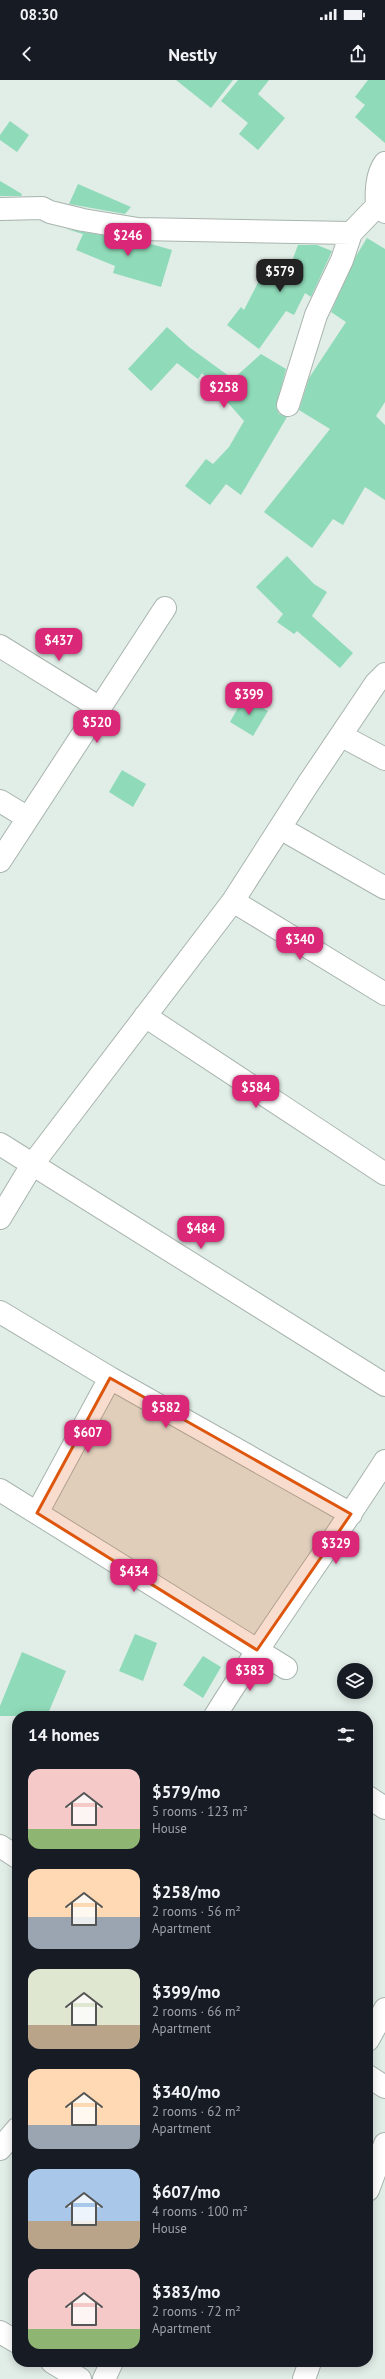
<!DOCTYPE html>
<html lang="en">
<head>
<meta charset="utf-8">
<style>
	:root { --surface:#171b24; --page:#20242c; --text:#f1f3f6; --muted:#9ea1a6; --accent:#db2777 }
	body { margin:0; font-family:"PT Sans",sans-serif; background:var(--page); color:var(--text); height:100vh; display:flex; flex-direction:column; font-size:15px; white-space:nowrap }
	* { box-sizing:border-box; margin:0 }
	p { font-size:13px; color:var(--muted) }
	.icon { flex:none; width:22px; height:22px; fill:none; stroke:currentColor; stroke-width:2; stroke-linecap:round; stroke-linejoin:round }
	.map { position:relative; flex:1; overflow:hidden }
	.side { position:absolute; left:12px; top:1631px; width:361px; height:656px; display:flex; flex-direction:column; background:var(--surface); border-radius:16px; box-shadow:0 2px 10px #0003 }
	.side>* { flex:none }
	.controls { position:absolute; left:337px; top:1583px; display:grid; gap:8px }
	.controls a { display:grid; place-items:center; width:36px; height:36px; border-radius:50%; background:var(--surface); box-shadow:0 2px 10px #0003; font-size:20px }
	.price { position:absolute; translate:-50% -34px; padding:0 9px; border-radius:8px; background:var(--accent); color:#fff; font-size:13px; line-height:26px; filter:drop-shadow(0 1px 2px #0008) }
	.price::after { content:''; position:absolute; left:50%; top:24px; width:12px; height:9px; margin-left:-6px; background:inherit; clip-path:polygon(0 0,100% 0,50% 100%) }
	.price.selected { background:#222; color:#fff }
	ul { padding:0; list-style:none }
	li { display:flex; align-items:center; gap:12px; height:100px; padding:0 16px }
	li span { display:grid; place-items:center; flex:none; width:112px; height:80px; border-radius:12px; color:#555 }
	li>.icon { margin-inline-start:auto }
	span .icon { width:48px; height:48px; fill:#fffc; stroke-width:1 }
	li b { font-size:17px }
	h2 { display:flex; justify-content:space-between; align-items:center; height:48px; padding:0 16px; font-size:17px }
	.status { display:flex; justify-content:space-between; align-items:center; height:28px; padding:0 20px; background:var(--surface); direction:ltr }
	.status svg { height:11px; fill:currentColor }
	header { display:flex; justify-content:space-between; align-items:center; height:52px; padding:0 16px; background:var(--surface); font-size:18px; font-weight:700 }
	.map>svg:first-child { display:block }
	.building { fill:#8fdab9 }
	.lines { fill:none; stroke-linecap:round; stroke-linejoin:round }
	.street-casing { stroke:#a8b4ae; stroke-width:24 }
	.street { stroke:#fff; stroke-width:22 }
	.marked { fill:#de560d; fill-opacity:0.2; stroke:#de560d; stroke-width:3; stroke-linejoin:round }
</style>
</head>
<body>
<div class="status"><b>08:30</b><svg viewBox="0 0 49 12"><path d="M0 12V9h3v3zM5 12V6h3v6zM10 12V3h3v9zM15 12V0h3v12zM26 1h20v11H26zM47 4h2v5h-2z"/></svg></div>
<header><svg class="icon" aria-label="back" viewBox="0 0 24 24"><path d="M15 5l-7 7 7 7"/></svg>Nestly<svg class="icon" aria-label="share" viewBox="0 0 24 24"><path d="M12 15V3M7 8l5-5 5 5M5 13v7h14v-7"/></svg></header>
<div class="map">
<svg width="385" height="2299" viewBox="0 0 385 2299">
	<rect width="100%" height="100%" fill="#e1ede7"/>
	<path class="building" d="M176,0H233L211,28Z
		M238,0H269L258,14L285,38L258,70L239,54L248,43L221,21Z
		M368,0H385V63L355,37L365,25L355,17Z
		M10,41L29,55L17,72L0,60V55Z
		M0,101L22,114L21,116H0Z
		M78,104L131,127L125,134L69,124Z
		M66,149L144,162L172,170L161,207L113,193L115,186L76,170L83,154Z
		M367,158L385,169V322L376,336L385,345V420L365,407L343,445L333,439L312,468L264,432L330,349L299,330L309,298L346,242L331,232L356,176Z
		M298,165H317L332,171L311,217L305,213L294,235L286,231L259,269L227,245L241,227L244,230L270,179L289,189Z
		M167,247L189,267L233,299L261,274L286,289L276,327L279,334L287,337L241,415L226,404L210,425L185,406L206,379L213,384L229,367L244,341L202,293L198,299L177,283L151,311L128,289Z
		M287,476L314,504L327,512L312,536L353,573L340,588L297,551L294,554L277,542L283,534L256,507Z
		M244,617L268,631L253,656L230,642Z
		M122,690L146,704L133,727L109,712Z
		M135,1554L157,1563L143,1601L119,1591Z
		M22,1572L66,1591L47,1636H0V1626Z
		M203,1576L221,1587L203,1618L183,1605Z"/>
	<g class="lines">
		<defs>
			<path id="street" d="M385,83C376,95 376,112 377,126L385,132
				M0,129L42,128L50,132L83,140L138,149L351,153
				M288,325L316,235L342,180L351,153L377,126
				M0,566L100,628
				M342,656L385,679
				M0,721L28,738
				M280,748L385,808
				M0,781L165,528
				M233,821L385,914
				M145,936L385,1094
				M0,1064L385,1305
				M0,1138L32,1085L233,821L308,704L376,603L385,594
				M0,1232L110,1298L351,1434
				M0,1410L286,1588
				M37,1433L110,1298
				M215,1636C269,1549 330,1467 385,1381
				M368,1717L385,1728
				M0,1766L17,1777
				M368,1960L385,1929
				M368,1996L385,2007
				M0,2069L17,2049
				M368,2110L385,2064
				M0,2252L17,2262
				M52,2282L80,2299
				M104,2299L112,2282
				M304,2299L310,2282"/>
		</defs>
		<use href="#street" class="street-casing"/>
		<use href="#street" class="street"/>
	</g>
	<path class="marked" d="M110,1298L351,1434L257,1570L37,1433Z"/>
</svg>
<div class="controls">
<a><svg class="icon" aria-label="layers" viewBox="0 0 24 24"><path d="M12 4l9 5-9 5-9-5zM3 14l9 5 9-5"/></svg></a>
</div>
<b class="price" style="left:128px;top:177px">$246</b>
<b class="price selected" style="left:280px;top:213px">$579</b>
<b class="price" style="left:224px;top:329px">$258</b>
<b class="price" style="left:59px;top:582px">$437</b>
<b class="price" style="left:249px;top:636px">$399</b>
<b class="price" style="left:97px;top:664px">$520</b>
<b class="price" style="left:300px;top:881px">$340</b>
<b class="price" style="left:256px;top:1029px">$584</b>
<b class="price" style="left:201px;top:1170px">$484</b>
<b class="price" style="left:166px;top:1349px">$582</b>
<b class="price" style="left:88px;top:1374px">$607</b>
<b class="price" style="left:336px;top:1485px">$329</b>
<b class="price" style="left:134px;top:1513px">$434</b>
<b class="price" style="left:250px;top:1612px">$383</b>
<section class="side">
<h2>14 homes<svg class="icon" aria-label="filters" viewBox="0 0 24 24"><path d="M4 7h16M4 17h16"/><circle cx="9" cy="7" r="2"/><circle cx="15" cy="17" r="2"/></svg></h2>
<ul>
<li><span style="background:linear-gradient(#f6c9c9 75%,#8fb573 0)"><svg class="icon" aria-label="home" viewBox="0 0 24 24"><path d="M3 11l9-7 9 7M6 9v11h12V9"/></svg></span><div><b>$579/mo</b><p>5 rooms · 123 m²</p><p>House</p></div></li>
<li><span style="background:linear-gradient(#ffd9b3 60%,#9aa5b1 0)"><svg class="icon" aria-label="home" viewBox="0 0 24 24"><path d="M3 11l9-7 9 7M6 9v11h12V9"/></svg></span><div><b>$258/mo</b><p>2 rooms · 56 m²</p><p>Apartment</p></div></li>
<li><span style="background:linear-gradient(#dfe7d0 70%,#b9a48a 0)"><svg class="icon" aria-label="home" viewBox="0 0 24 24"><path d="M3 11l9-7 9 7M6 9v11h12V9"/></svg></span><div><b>$399/mo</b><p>2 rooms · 66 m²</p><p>Apartment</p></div></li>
<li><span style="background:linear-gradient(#ffd9b3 70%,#9aa5b1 0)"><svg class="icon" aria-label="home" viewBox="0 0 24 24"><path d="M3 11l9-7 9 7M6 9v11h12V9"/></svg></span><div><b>$340/mo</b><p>2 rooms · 62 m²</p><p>Apartment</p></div></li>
<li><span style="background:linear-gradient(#a9c7e8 65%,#b9a48a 0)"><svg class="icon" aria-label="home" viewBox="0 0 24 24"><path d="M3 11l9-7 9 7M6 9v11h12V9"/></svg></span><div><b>$607/mo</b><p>4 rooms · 100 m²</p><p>House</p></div></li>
<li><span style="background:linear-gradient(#f6c9c9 75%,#8fb573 0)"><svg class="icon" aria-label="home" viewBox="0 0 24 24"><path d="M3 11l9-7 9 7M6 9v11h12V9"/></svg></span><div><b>$383/mo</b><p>2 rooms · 72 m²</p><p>Apartment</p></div></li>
</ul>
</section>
</div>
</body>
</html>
